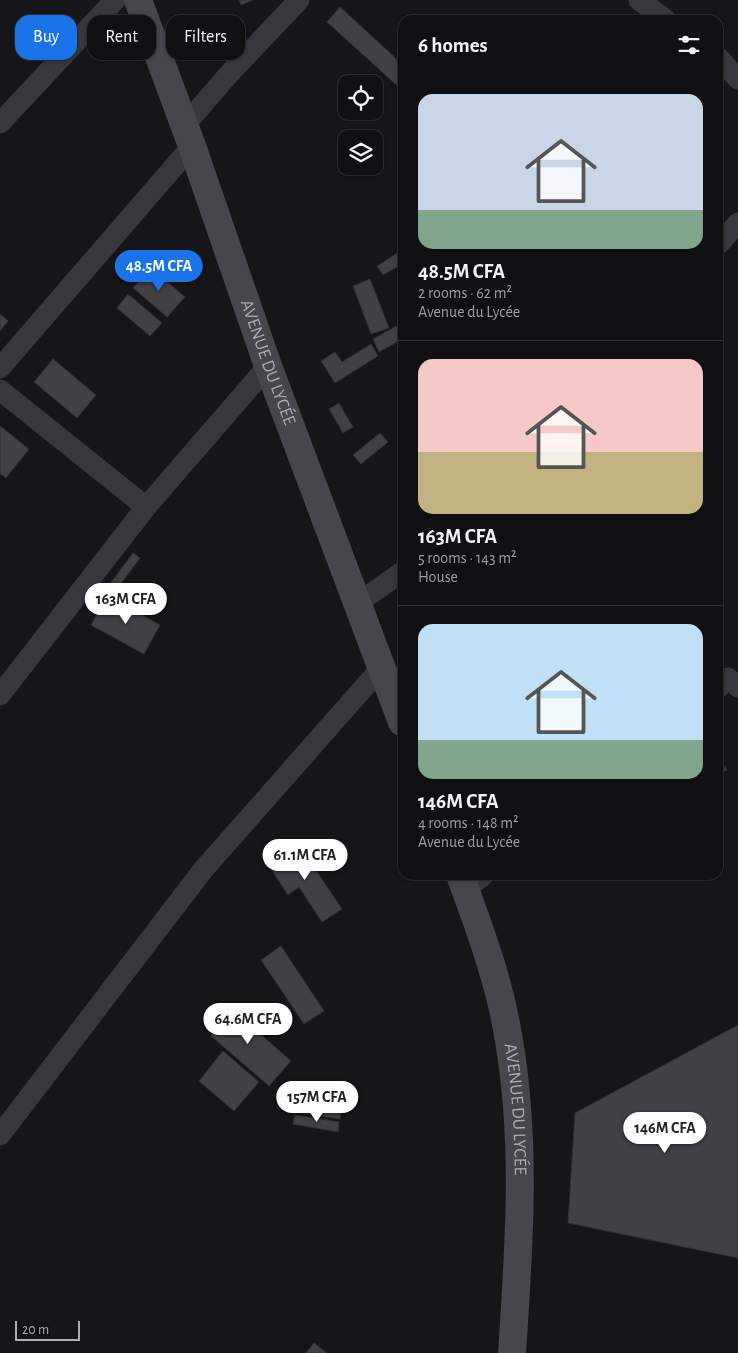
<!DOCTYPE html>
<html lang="en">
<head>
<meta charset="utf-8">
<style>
	:root { --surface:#101012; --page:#1e1e20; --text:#f1f3f6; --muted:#9c9d9f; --line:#303032; --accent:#1a73e8 }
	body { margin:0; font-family:"Alegreya Sans",sans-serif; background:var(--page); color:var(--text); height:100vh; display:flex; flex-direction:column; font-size:19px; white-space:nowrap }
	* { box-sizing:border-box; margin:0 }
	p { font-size:16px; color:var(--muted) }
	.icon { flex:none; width:28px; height:28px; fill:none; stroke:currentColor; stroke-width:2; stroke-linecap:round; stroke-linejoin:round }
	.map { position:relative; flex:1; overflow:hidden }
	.sheet { position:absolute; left:398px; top:15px; width:325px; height:865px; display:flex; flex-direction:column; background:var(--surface); border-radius:15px; box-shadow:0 1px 4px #0004,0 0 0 1px var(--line) }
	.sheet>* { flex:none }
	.guide { position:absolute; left:15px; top:15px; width:308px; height:45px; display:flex; gap:10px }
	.controls { position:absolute; left:338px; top:75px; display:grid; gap:10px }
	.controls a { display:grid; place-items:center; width:45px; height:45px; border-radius:10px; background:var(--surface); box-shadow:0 1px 4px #0004,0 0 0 1px var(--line); font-size:25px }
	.scale { position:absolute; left:15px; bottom:12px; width:65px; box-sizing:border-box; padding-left:5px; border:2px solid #a8adb8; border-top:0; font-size:14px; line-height:18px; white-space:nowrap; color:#a8adb8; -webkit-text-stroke:4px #111113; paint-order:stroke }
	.price { position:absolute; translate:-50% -42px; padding:0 11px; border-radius:18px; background:#fff; color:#222; font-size:16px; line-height:32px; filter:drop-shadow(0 1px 2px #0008) }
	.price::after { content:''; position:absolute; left:50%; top:30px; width:15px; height:11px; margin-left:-8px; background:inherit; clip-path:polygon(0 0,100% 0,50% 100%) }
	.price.current { background:var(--accent); color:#fff }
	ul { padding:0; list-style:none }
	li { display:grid; align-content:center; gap:10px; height:265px; padding:0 20px }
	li+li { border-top:1px solid var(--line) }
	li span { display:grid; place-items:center; height:155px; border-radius:15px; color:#555 }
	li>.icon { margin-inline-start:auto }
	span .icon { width:90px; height:90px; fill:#fffc; stroke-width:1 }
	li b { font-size:21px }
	h2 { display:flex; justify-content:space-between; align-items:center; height:60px; padding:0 20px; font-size:21px }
	.tag { padding:0 18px; border-radius:15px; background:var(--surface); box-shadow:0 1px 4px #0004,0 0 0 1px var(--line); font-size:18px; line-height:45px }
	.tag.current { background:var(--accent); color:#fff }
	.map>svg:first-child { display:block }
	.building { fill:#404145; stroke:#303034 }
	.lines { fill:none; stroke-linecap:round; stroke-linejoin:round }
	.minor { stroke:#37383d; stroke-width:21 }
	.secondary { stroke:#45474d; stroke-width:28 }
	.labels { text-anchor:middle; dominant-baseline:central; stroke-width:5; stroke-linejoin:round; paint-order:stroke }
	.street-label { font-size:18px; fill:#a8adb8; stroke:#111113 }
</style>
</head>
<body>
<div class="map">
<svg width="738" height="1353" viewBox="0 0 738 1353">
	<rect width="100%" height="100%" fill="#161618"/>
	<path class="building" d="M239,0H253L241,5Z
		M340,7L402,64V90L327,22Z
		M402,250V264L383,275L377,266Z
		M150,267L185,297L167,317L133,288Z
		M370,279L389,328L371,334L353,286Z
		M128,294L162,323L150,336L117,308Z
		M0,314L8,321L0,331Z
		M402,323V339L379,352L373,339Z
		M371,344L378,356L335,383L321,361L335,352L342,362Z
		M53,359L96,395L77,418L34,382Z
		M339,403L353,427L343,433L329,409Z
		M0,426L29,449L6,478L0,474Z
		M380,433L388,442L361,464L353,455Z
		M133,553L140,558L116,590L109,585Z
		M107,596L160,625L144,654L91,625Z
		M719,757L727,770L718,775V759Z
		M296,841L342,909L322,922L299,887L288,895L271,869L282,862L276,854Z
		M281,946L324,1011L304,1024L261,960Z
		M225,1003L291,1061L269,1086L211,1036L214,1033L206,1026Z
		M738,1025V1258L568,1223L575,1113Z
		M223,1051L259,1082L234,1111L199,1081Z
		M297,1102L341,1109L340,1119L295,1112Z
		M295,1115L339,1122L338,1132L293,1124Z
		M314,1343L327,1353H306Z"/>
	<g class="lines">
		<path class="minor" d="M639,0L666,20
			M718,57L738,79
			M0,123L115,0
			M184,126L229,74L299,0
			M718,245L738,223
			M0,368L192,146
			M0,390L146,507
			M359,602L402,572
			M718,688L728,678L738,687
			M0,695L146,507L268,366
			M465,889L484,875
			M0,1135L203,870L382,667"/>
		<g class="secondary">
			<path id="s1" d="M138,0L192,146L268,366L402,722"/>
			<path id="s2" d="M460,875C479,927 499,980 508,1035C527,1140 519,1248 512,1353"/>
		</g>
	</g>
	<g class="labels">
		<g class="street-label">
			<text stroke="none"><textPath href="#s1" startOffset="385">AVENUE DU LYCÉE</textPath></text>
			<text stroke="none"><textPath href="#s2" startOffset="242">AVENUE DU LYCÉE</textPath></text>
		</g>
	</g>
</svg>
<div class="controls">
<a><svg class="icon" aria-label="locate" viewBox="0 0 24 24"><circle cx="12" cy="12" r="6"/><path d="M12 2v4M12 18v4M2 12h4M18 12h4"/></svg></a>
<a><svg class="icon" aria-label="layers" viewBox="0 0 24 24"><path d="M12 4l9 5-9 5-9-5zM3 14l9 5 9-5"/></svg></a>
</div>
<div class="scale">20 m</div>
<b class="price current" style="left:159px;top:292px">48.5M CFA</b>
<b class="price" style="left:126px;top:625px">163M CFA</b>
<b class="price" style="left:305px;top:881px">61.1M CFA</b>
<b class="price" style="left:248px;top:1045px">64.6M CFA</b>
<b class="price" style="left:317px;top:1123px">157M CFA</b>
<b class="price" style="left:665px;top:1154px">146M CFA</b>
<div class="guide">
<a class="tag current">Buy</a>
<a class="tag">Rent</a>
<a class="tag">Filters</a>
</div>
<section class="sheet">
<h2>6 homes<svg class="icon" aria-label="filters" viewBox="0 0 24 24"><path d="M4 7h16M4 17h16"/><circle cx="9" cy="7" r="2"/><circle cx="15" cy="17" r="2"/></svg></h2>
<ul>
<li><span style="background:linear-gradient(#c9d6e8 75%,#7fa58c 0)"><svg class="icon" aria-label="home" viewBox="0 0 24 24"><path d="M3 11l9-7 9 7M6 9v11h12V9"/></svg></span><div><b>48.5M CFA</b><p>2 rooms · 62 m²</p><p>Avenue du Lycée</p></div></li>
<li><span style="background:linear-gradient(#f6c9c9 60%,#c2b280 0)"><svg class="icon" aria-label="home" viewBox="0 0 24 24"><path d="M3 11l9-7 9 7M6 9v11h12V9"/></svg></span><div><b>163M CFA</b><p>5 rooms · 143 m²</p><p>House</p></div></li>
<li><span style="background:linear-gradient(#bfe0f5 75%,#7fa58c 0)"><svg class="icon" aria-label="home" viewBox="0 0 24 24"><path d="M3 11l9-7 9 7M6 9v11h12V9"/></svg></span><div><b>146M CFA</b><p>4 rooms · 148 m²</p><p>Avenue du Lycée</p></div></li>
</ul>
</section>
</div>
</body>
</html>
